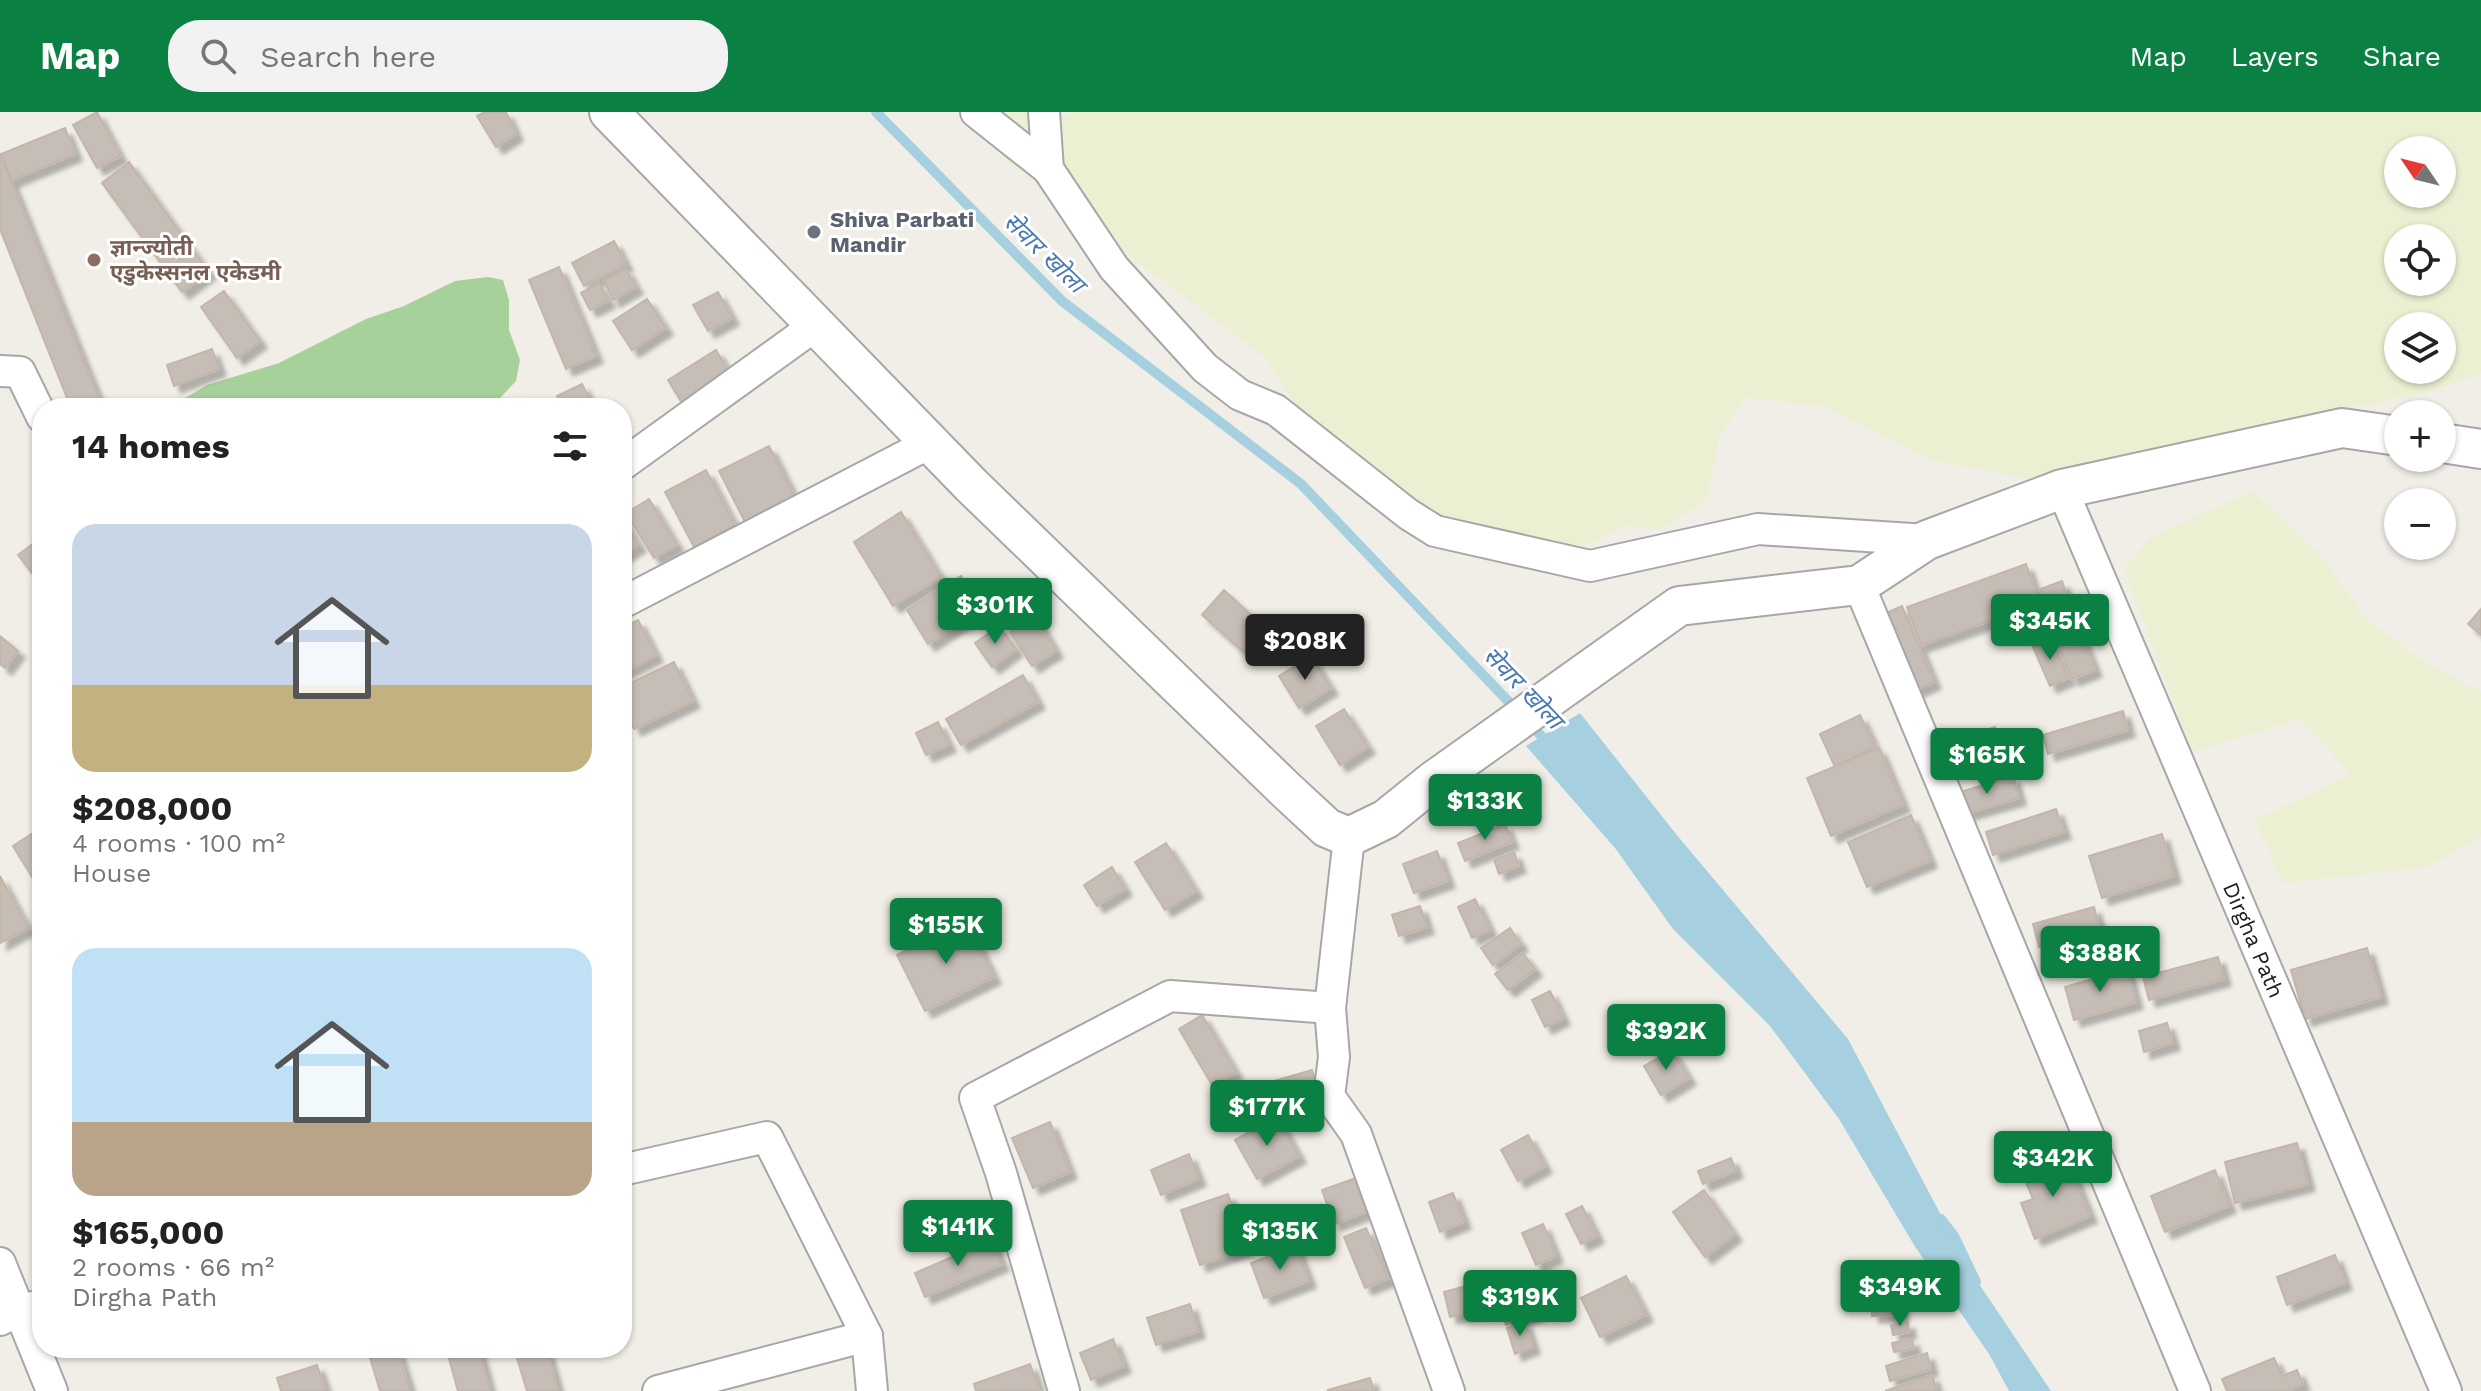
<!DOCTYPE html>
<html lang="en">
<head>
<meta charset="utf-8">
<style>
	:root { --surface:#fff; --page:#f2f2f2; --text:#222; --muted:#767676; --accent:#0b8043 }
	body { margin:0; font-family:"Work Sans","Noto Sans Devanagari",sans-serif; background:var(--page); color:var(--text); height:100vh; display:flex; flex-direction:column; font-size:30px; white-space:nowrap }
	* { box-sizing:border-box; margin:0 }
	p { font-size:26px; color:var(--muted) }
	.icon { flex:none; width:44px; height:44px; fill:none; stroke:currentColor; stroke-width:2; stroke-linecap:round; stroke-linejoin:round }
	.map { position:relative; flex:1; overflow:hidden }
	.side { position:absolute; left:32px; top:286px; width:600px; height:960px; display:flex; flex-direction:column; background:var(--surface); border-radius:32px; box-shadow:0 2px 6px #0004 }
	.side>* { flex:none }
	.needle { width:52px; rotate:305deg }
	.controls { position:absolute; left:2384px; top:24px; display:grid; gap:16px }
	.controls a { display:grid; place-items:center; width:72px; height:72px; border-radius:50%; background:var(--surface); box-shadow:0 2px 6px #0004; font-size:40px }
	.price { position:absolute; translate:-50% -68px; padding:0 18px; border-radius:8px; background:var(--accent); color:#fff; font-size:26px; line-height:52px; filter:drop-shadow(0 2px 4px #0008) }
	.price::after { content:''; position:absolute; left:50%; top:48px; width:24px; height:18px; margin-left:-12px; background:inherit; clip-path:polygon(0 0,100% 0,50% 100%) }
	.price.current { background:#222; color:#fff }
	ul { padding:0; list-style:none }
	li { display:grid; align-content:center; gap:16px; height:424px; padding:0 40px }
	li span { display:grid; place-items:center; height:248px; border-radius:24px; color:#555 }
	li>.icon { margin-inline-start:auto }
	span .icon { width:144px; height:144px; fill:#fffc; stroke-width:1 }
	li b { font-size:34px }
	h2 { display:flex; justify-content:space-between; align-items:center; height:96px; padding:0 40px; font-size:34px }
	header { display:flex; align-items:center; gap:48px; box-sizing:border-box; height:112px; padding:0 40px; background:var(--accent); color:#fff }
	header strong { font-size:38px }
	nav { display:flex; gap:44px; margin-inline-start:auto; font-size:28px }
	.search { width:560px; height:72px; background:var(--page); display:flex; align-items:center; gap:20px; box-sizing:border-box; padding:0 28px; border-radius:32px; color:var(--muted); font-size:30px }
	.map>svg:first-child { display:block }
	.farmland { fill:#ecf0d2; fill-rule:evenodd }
	.forest { fill:#a7d19b }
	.water { fill:#a6cfdf }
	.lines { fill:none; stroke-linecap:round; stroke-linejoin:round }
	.stream { stroke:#a6cfdf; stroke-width:10 }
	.building { fill:#c6beb6; stroke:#c3b6a8; stroke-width:2; filter:url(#shadow) }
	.minor-casing { stroke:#a7a7a7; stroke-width:34 }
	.tertiary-casing { stroke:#a7a7a7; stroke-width:42 }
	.minor { stroke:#fff; stroke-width:30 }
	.tertiary { stroke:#fff; stroke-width:38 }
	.worship-dot { fill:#6b7280; stroke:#fff; stroke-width:3 }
	.education-dot { fill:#8d6e63; stroke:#fff; stroke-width:3 }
	.labels { text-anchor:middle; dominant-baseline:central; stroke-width:6; stroke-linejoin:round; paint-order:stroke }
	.worship-label { font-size:22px; font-weight:bold; fill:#5b616d; stroke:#fff; text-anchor:start }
	.education-label { font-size:22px; font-weight:bold; fill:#785e54; stroke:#fff; text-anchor:start }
	.street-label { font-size:22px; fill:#202020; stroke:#fff }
	.water-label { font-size:24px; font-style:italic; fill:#4978b3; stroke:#fff }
</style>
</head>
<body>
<header>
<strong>Map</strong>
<div class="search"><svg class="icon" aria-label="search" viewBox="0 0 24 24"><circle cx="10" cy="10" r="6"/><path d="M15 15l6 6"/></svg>Search here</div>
<nav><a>Map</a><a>Layers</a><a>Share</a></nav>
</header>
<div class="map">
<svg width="2481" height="1279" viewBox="0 0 2481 1279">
	<defs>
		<filter id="shadow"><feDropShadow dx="7" dy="7" stdDeviation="2" flood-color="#0004"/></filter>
	</defs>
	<rect width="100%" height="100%" fill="#f1eee7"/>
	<path class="farmland" d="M975,0H1057L1068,4L1070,0H2481V262L2429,280L2188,328L2039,368L1934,349L1824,294L1746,286L1721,321L1706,388L1658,418L1626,413L1542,456L1488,452L1445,406L1313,320L1266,247L1007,50ZM2398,38H2442V82H2398ZM2398,126H2442V170H2398ZM2398,214H2442V258H2398Z
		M2253,379L2319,441L2366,507L2424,550L2481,580V724L2428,755L2283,771L2255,708L2351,663L2301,607L2192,640L2124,456L2150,426Z"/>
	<path class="forest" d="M488,165L503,168L509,188V218L520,248L516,269L501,285L482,296H168L207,273L279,251L366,207L404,194L455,169Z"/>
	<path class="water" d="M1580,601L1676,722L1848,927L1971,1160L2051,1279H2009L1989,1242L1914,1133L1839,1007L1770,914L1673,817L1615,736L1526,634Z"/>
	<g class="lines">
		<path class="stream" d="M876,0L1062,189L1301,372L1549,632
			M1941,1107L1954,1124L1976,1170"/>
	</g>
	<path class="building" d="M97,0L120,44L97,56L73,13Z
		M485,0H506L516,22L496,35L477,4Z
		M65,16L75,42L12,68L1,42Z
		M0,42L101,293L93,296H71L0,117Z
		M129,50L209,160L182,180L102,71Z
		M614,129L626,152L584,174L572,151Z
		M559,155L596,244L566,257L529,168Z
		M626,157L636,175L613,188L604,169Z
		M599,171L608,189L590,198L581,181Z
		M224,179L260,229L237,246L201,195Z
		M718,180L732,206L708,219L693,193Z
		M647,187L666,216L632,238L613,209Z
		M212,237L219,257L174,274L167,253Z
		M716,238L733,266L685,296L668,268Z
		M582,272L594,296H563L557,284Z
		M769,334L797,390L748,416L719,359Z
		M706,358L735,413L694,435L665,380Z
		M649,387L677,433L654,446L626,401Z
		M901,400L941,465L893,494L854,430Z
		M622,405L639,433L622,444Z
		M42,425V474L18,443Z
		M2026,452L2040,491L1921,533L1907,495Z
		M961,464L982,498L928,532L907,498Z
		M2062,469L2073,501L2052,509L2040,477Z
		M1224,478L1263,514L1241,538L1202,503Z
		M1902,494L1934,570L1912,580L1879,504Z
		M2481,497V523L2468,512Z
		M1036,504L1056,539L1032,554L1010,520Z
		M638,508L656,543L622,561V516Z
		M2077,513L2095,558L2072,567L2054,522Z
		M999,514L1016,537L992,555L975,531Z
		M0,524L18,539L5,556L0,552Z
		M2051,527L2068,566L2050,574L2033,535Z
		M1311,544L1331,576L1299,596L1279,564Z
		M674,550L693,589L634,617L622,591V575Z
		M1023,563L1038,590L961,633L946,607Z
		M1344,597L1368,635L1340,653L1316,614Z
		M2123,599L2128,618L2048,642L2043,623Z
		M1860,603L1875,635L1835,655L1820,622Z
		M938,610L949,633L926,643L916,621Z
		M1995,615L2003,641L1950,656L1936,634Z
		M1879,636L1903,693L1831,724L1807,666Z
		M2013,664L2019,686L1960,703L1954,682Z
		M2056,697L2064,720L1993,743L1986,720Z
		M1911,703L1930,749L1867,775L1848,730Z
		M1505,712L1512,730L1465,749L1458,731Z
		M42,715V781L13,734Z
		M2162,722L2174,764L2102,786L2089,744Z
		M1166,731L1196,779L1165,798L1135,750Z
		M1437,739L1448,769L1414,781L1403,752Z
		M1514,740L1519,754L1499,762L1494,748Z
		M1112,755L1125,777L1097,794L1084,773Z
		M0,764L28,816L0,831Z
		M1475,787L1490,818L1472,826L1458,795Z
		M1420,794L1427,815L1399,824L1392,803Z
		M2094,795L2100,818L2039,835L2033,812Z
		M966,808L994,865L925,899L897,843Z
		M1510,816L1521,832L1493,853L1481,836Z
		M2367,836L2381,885L2305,907L2291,858Z
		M1523,841L1535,857L1508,878L1495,862Z
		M2218,845L2224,867L2149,888L2143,865Z
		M2127,857L2136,890L2074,908L2065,875Z
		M1550,879L1563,906L1545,915L1532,888Z
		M1202,903L1236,960L1212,973L1179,917Z
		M2167,911L2173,931L2144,940L2139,919Z
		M1672,938L1689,966L1661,983L1644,954Z
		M1312,958L1319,981L1278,994L1271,970Z
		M1277,1004L1299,1044L1257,1067L1235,1028Z
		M1050,1010L1070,1060L1033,1076L1012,1026Z
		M1528,1023L1545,1054L1518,1069L1501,1038Z
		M2297,1031L2308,1072L2235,1091L2225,1050Z
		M1189,1042L1199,1067L1161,1083L1151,1058Z
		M2066,1045L2090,1104L2035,1127L2021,1091L2033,1087L2023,1063Z
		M1731,1046L1736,1059L1703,1072L1698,1059Z
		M2215,1058L2229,1094L2165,1120L2151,1084Z
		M1361,1064L1374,1097L1334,1112L1322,1078Z
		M1704,1078L1735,1122L1705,1145L1673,1100Z
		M1453,1081L1464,1110L1440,1120L1429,1090Z
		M1228,1082L1247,1136L1200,1153L1181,1098Z
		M1582,1094L1597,1124L1581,1132L1566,1102Z
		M1543,1112L1556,1144L1536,1153L1522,1121Z
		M1366,1116L1388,1167L1365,1176L1344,1125Z
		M991,1128L1002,1152L925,1185L915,1161Z
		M1296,1134L1309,1169L1264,1186L1251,1151Z
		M2335,1143L2345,1171L2287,1193L2277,1165Z
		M1557,1163L1565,1189L1542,1196L1535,1170Z
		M1626,1164L1646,1203L1600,1225L1581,1186Z
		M1481,1170L1487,1195L1450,1205L1444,1180Z
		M1900,1171L1901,1203L1872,1204L1871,1173Z
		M1530,1179L1538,1201L1506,1213L1498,1192Z
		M1190,1192L1198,1219L1156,1233L1147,1206Z
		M1525,1210L1533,1235L1515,1242L1507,1216Z
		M1908,1210L1909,1220L1893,1223L1891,1213Z
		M1113,1227L1124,1254L1091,1268L1080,1241Z
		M1912,1227L1914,1237L1894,1240L1892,1231Z
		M446,1236H478L490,1279H458Z
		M514,1236H546L558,1279H527Z
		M397,1237L410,1279H380L370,1246Z
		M1927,1241L1931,1257L1890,1269L1886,1254Z
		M2274,1246L2282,1264L2297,1258L2303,1272L2287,1279H2227L2222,1267Z
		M1030,1252L1039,1278L976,1279L974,1272Z
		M317,1253L326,1279H281L277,1266Z
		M1932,1263L1937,1279H1885Z
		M1370,1266L1374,1279H1329L1328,1278Z"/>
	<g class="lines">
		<defs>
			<g id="minor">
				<path d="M976,0L1048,57"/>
				<path d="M1044,0L1048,57L1114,156L1205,256L1240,283L1276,298L1408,402L1435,419L1590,454L1758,417L1927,428"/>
				<path d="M0,259L20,260L42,305"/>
				<path d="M622,353L816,213"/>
				<path id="s1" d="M2062,377L2446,1279"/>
				<path d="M1859,473L2195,1279"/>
				<path d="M622,491L930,331"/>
				<path d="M1349,725L1330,896L1334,945L1329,984L1356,1022L1449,1279"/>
				<path d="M622,1058L767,1025L867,1224L872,1279"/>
				<path d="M0,1151L52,1279"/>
				<path d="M0,1208L20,1198L42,1193"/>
				<path d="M658,1279L867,1224"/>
				<path d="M1064,1279L1001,1061L975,986L1170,884L1330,896"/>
			</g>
			<path id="tertiary" d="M609,0L972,374L1286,678L1327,716L1349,725L1386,707L1433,669L1679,494L1859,473L1927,428L2062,377L2342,316L2398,324
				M2442,331L2481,337"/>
		</defs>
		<use href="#minor" class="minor-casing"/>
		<use href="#tertiary" class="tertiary-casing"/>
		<use href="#minor" class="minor"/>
		<use href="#tertiary" class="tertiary"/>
	</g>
	<circle class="worship-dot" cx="814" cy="120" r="8"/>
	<circle class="education-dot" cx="94" cy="148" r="8"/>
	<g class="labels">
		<g class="worship-label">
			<text x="830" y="107">Shiva Parbati<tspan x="830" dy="25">Mandir</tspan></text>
		</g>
		<g class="education-label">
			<text x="110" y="135">ज्ञान्ज्योती<tspan x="110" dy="25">एडुकेस्सनल एकेडमी</tspan></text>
		</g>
		<g class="street-label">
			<text stroke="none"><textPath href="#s1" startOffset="490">Dirgha Path</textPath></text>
		</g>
		<g class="water-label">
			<text transform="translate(1044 141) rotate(44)">सेवार खोला</text>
			<text transform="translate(1523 576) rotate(46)">सेवार खोला</text>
		</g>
	</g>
</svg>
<div class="controls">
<a><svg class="needle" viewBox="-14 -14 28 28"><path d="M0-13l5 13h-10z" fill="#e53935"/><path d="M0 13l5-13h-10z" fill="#767676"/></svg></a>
<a><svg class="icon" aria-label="locate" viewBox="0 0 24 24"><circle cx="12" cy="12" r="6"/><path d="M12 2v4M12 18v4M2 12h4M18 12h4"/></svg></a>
<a><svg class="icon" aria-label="layers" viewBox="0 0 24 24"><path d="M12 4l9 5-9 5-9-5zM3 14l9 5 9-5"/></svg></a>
<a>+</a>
<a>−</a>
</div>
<b class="price" style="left:995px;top:534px">$301K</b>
<b class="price" style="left:2050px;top:550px">$345K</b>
<b class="price current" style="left:1305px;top:570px">$208K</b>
<b class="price" style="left:1987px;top:684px">$165K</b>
<b class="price" style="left:1485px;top:730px">$133K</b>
<b class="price" style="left:946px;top:854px">$155K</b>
<b class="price" style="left:2100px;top:882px">$388K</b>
<b class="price" style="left:1666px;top:960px">$392K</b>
<b class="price" style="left:1267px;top:1036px">$177K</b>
<b class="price" style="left:2053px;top:1087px">$342K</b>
<b class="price" style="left:958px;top:1156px">$141K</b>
<b class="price" style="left:1280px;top:1160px">$135K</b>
<b class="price" style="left:1900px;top:1216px">$349K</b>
<b class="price" style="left:1520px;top:1226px">$319K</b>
<section class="side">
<h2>14 homes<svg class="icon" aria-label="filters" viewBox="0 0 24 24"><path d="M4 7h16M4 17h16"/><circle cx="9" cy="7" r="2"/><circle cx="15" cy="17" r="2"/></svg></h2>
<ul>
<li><span style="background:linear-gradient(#c9d6e8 65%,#c2b280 0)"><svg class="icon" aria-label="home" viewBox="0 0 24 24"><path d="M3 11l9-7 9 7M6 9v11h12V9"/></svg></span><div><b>$208,000</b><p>4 rooms · 100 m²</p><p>House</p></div></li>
<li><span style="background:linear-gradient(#bfe0f5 70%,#b9a48a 0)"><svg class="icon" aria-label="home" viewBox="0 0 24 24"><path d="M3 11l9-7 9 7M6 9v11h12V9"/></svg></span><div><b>$165,000</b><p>2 rooms · 66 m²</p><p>Dirgha Path</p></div></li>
</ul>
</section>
</div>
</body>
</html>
